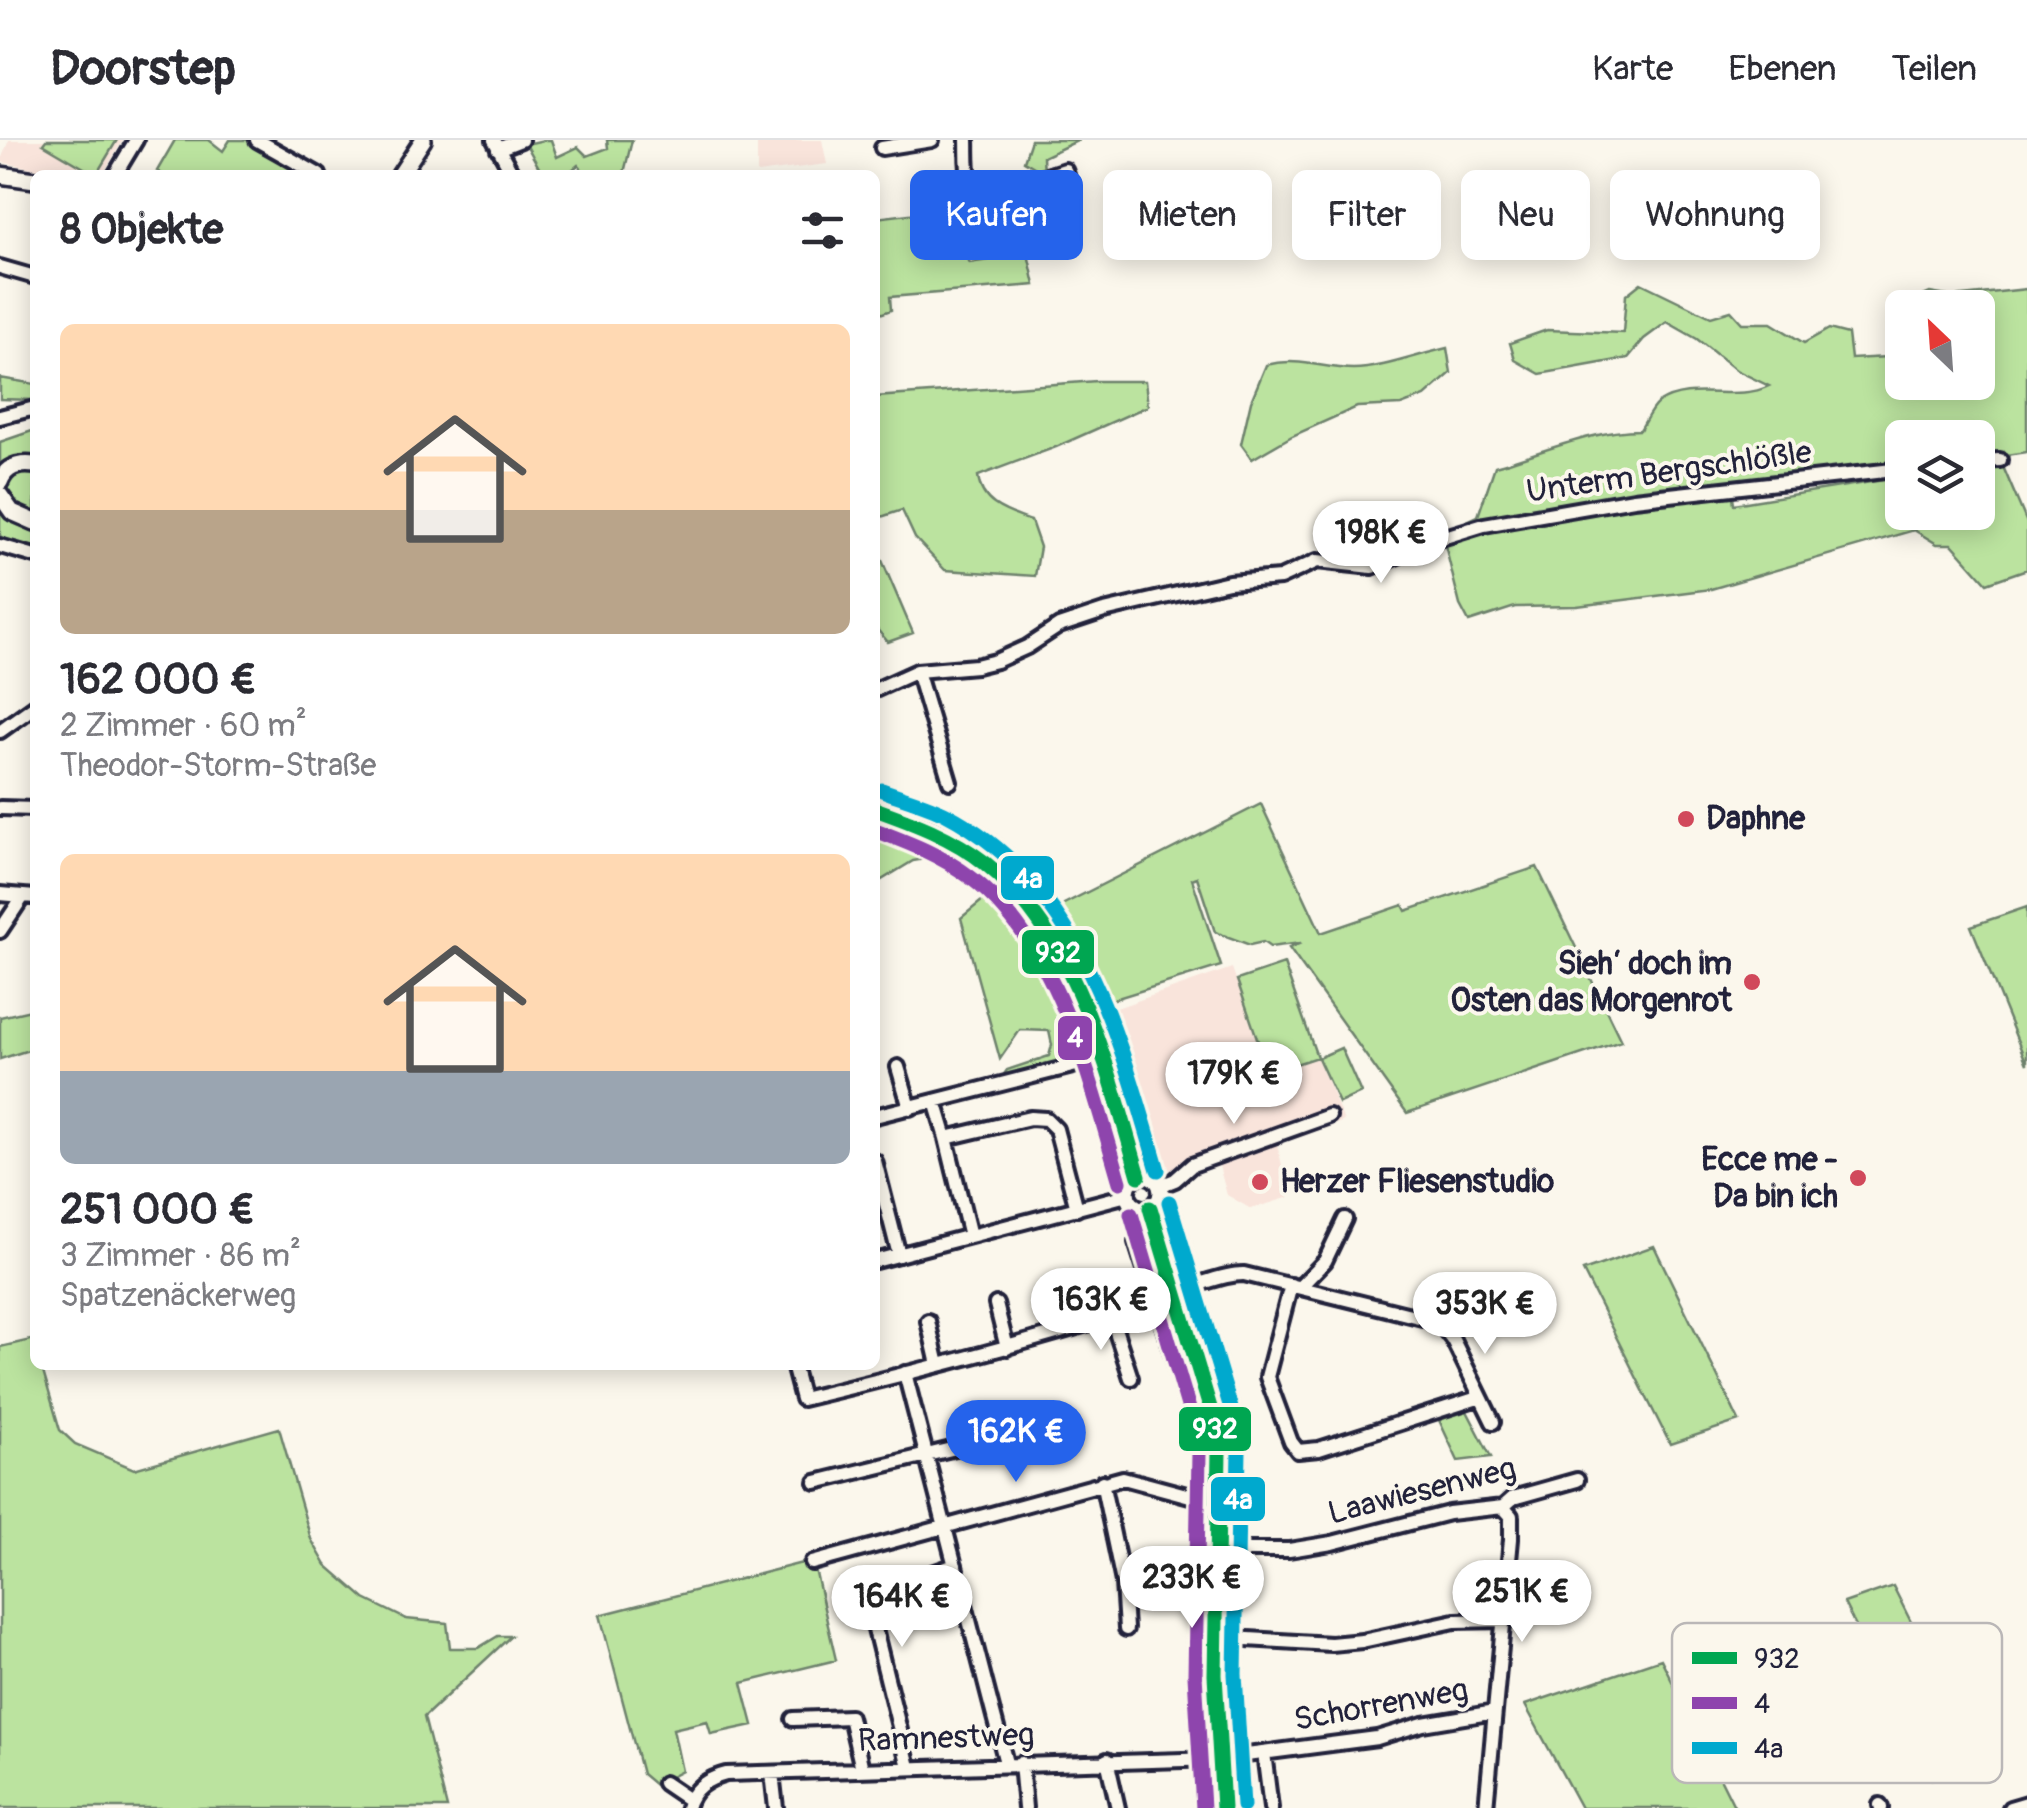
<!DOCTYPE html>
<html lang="de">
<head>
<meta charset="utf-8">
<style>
	:root { --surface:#fff; --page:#f7f7f7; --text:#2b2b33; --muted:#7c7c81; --line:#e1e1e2; --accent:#2563eb }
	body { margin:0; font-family:Pangolin,sans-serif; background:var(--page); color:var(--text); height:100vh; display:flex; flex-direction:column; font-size:38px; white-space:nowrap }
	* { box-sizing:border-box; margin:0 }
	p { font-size:32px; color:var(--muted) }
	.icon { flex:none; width:55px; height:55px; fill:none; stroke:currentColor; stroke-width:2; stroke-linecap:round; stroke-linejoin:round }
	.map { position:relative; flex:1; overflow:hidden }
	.details { position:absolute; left:30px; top:30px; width:850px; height:1200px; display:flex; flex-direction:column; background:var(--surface); border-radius:15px; box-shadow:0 5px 25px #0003 }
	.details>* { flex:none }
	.banner { position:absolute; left:910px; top:30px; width:950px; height:90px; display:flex; gap:20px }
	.needle { width:65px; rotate:335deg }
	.buttons { position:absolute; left:1885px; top:150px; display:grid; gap:20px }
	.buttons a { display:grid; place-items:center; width:110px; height:110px; border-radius:15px; background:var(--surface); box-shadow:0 5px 25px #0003; font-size:50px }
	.price { position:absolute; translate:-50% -85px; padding:0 22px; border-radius:35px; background:#fff; color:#222; font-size:32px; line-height:65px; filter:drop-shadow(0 2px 5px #0008) }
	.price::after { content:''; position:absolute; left:50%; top:60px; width:30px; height:22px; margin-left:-15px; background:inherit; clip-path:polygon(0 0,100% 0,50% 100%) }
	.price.on { background:var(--accent); color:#fff }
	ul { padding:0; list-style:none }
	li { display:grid; align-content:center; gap:20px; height:530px; padding:0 30px }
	li span { display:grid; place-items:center; height:310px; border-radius:15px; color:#555 }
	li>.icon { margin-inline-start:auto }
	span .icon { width:180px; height:180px; fill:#fffc; stroke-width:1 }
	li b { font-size:42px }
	h2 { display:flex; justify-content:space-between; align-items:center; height:120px; padding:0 30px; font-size:42px }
	.tag { padding:0 35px; border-radius:15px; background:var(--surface); box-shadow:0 5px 25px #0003; font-size:35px; line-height:90px }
	.tag.on { background:var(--accent); color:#fff }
	header { display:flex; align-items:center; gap:60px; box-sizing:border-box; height:140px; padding:0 50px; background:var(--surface); border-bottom:2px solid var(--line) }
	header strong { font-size:48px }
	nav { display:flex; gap:55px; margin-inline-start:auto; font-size:35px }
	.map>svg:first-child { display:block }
	.built { fill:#f9e4db }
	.green { fill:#bbe39f; stroke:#6e826d; stroke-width:2.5 }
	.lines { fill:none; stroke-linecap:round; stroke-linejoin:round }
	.minor-casing { stroke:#22223b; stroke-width:20 }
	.major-casing { stroke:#22223b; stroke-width:22 }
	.minor { stroke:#fbf7ec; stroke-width:12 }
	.major { stroke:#fbf7ec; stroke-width:15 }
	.bus-1-casing { stroke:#fbf7ec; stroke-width:22 }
	.bus-2-casing { stroke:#fbf7ec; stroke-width:22 }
	.bus-3-casing { stroke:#fbf7ec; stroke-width:22 }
	.bus-1 { stroke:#00a651; stroke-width:15 }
	.bus-2 { stroke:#8e44ad; stroke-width:15 }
	.bus-3 { stroke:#00a9ce; stroke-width:15 }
	.poi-dot { fill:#d1495b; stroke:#fbf7ec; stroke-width:4 }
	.labels { text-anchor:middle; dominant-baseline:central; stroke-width:8; stroke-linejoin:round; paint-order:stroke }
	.street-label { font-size:32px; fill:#22223b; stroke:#fbf7ec }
	.poi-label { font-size:32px; font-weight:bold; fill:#22223b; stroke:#fbf7ec; text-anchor:start }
	.key { fill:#fbf7ec; stroke:#bab7b7; stroke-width:2.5 }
	.key-label { font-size:28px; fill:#22223b }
	.line-badge { stroke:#fbf7ec; stroke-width:4 }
	.badge-label { font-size:28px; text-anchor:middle; font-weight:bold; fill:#fff }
</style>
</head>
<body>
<header>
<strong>Doorstep</strong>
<nav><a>Karte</a><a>Ebenen</a><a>Teilen</a></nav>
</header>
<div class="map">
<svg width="2027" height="1668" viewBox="0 0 2027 1668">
	<rect width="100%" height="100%" fill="#fbf7ec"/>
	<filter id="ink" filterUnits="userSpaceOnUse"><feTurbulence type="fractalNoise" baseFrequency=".01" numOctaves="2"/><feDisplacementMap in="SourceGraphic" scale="20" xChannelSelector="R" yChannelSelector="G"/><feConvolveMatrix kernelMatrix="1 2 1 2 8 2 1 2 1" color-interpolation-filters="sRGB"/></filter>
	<g filter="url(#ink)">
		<path class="built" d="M9,0H123L102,35H70L0,22Z
			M757,0H822L827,24L757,33Z
			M1232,828L1269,933L1317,917L1344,981L1277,1005L1290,1057L1251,1069L1227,1055L1219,1026L1200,1032L1187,1025L1162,1032L1102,873Z"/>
		<path class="green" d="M46,0H117L96,35L43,4Z
			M175,0H209L223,11L230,0H253L312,35H164L157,31Z
			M544,0H551L557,17L578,7L587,16L608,8L607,0H632L624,33L621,35H587L578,25L566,35H543L526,4Z
			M1031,0H1079L1043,17L1044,33L1024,21Z
			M942,70L970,123L1028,114L1035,145L890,157L891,170L875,176V78Z
			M1641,143L1711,177L1731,171L1742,183H1771L1804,203L1829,189L1848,194L1851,219L1888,217L1892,184L1902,183V242H1978V168L1907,167V163L1930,153L1953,157L2027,149V312L1978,319V298H1902V327L1732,348L1734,364L1902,337V372H1978V326L2001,322L2027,383V429L1987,443L1952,404H1937L1914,390L1711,449L1577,466L1515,467L1469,482L1460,465L1442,393L1478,376L1495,326C1541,313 1592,290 1640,290C1645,282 1651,268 1658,263C1692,241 1735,263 1769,246L1736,230L1697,199L1667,182L1644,199L1628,218L1540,234L1515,220L1510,203L1547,190L1623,193L1626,155Z
			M1447,208L1451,233L1425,256L1401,265L1357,267L1292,296L1252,319L1241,304L1251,261L1266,225C1297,217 1322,228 1353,229C1380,229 1420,214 1447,208Z
			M0,238L35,244V260L0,259Z
			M1097,241H1145L1148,266L1056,307L978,336C981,365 1007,372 1031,381L1040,407L1035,436L945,430L915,398L902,370L875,379V257Z
			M35,290V411L7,402L0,396V302Z
			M875,404L913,493L888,502L875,487Z
			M1261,664L1321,793L1403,765L1406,771L1537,727L1621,901L1407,973L1289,808L1301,803L1270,807L1263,802L1250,805L1215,792L1197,737L1192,739L1221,826L1098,864L1095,870C1076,819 1051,772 1012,733L1015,728L1052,770Z
			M875,677L929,695L985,729L1040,789L1081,874L1065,880L1062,902L1065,925L997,944L1007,930L1049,916L1052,905L1049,891L1020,890L1000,919L961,778L989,755L937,717L913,721L875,744Z
			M2027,767V924L1971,786Z
			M1284,824L1317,917L1269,933L1237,840Z
			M35,869V908L0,919V877Z
			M1341,908L1361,953L1339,963L1318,918Z
			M1654,1106L1739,1281L1670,1304L1583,1131Z
			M35,1199V1225H41L60,1290L75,1304L134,1329L279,1288L311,1399L326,1425L365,1459L406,1479L447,1483L450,1508H478L498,1496H511L424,1577L447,1668H0V1207Z
			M1467,1271L1491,1317L1458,1321L1439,1280Z
			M802,1423L804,1428L814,1425L836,1520L742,1543L753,1585L711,1594L707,1581L673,1589L682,1631L655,1645L642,1634L600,1475Z
			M1893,1446L1980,1620L1932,1639L1844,1463Z
			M1661,1519L1735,1668H1581L1525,1565Z"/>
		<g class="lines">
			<defs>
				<path id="minor" d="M257,0L319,35
					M494,0L513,35
					M967,0C968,21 963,50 988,55L1065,30L1067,35L1011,82
					M882,8L932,0
					M498,9L521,0
					M115,35L136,0
					M0,127L35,137
					M0,277L35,268
					M1978,321L2000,320
					M0,406L35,416
					M917,531L950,642
					M875,550L917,531L976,526L996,521L1027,507L1059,486L1104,471L1229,442L1280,438L1317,421L1372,427L1435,400L1484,385L1634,359L1902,329
					M0,591L35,566
					M0,668L35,669
					M0,754L35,757
					M0,791L22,758
					M898,927L910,968
					M935,961L946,998
					M875,976L1104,918
					M875,1021L899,1115
					M1160,1046L1175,1040L1192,1025L1329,976
					M970,1096L946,998L1030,978L1046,979L1056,989L1077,1069
					M1136,1102L1190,1270
					M875,1121L1127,1055
					M1069,1143L1081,1185
					M1291,1145L1267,1237L1291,1302L1298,1311L1319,1309L1481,1257
					M1300,1147L1325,1121L1345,1079
					M996,1164L1007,1208
					M1111,1176L1131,1238
					M928,1181L938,1225
					M793,1225L802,1259C907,1234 1011,1208 1113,1176C1145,1166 1216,1133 1244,1134L1439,1182L1453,1200L1493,1282
					M905,1233L1006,1623
					M816,1342L972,1304
					M1102,1342L1123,1442L1126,1489
					M1218,1410H1289L1332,1403L1449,1373L1503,1367L1513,1358L1577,1340
					M812,1423L1123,1338L1220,1364
					M1214,1497L1331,1504L1362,1501L1455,1481L1502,1480
					M793,1579L850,1577L862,1629
					M1264,1613L1271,1668
					M1107,1620L1118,1668
					M1021,1623L1025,1668
					M909,1627L867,1457L955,1425
					M772,1633L776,1668
					M664,1643L689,1660
					M1880,1665L1881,1668
					M687,1668C692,1648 707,1639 726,1634L1216,1619L1377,1598L1423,1584L1495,1572
					M1486,1668L1511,1399V1376L1503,1367
					M2010,1668L2027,1663"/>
				<path id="major" d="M0,35L35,40
					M400,35L423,0
					M0,342C6,326 19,323 35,325
					M0,355L12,372L35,382
					M875,669C1055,714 1093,881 1139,1036
					M1127 1052a17 17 0 1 1 34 0a17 17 0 1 1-34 0Z
					M1150,1068L1214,1281L1219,1311C1220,1430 1206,1550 1223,1668"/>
			</defs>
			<use href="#minor" class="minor-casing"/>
			<use href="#major" class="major-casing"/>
			<use href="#minor" class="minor"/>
			<use href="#major" class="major"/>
			<defs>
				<path id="bus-1" d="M875,669C914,683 952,697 985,723C1078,797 1107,928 1139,1036
					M1150,1068L1214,1281L1219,1311L1215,1535L1223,1668"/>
				<path id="bus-2" d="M875,690C909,703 941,715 970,737C1059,803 1090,941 1120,1042
					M1131,1074L1194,1286L1199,1313L1195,1535L1203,1668"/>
				<path id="bus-3" d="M882,650C903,658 926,664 946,674C1080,744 1119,897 1158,1030
					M1169,1062L1233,1275L1239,1309L1235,1534L1243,1666"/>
			</defs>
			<use href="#bus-1" class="bus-1-casing"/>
			<use href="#bus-2" class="bus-2-casing"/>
			<use href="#bus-3" class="bus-3-casing"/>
			<use href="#bus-1" class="bus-1"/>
			<use href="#bus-2" class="bus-2"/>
			<use href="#bus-3" class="bus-3"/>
		</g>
	</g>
	<g class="poi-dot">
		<circle cx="1686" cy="679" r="10"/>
		<circle cx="1752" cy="842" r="10"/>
		<circle cx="1858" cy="1038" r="10"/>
		<circle cx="1260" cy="1042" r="10"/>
	</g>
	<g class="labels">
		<g class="street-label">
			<text transform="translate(1669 332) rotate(-8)">Unterm Bergschlößle</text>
			<text transform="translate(1422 1351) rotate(-14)">Laawiesenweg</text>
			<text transform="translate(1381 1565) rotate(-10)">Schorrenweg</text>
			<text transform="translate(946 1598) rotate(-2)">Ramnestweg</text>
		</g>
		<g class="poi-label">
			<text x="1706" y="679">Daphne</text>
			<text x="1732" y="824" text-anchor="end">Sieh‘ doch im<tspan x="1732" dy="37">Osten das Morgenrot</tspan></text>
			<text x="1838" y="1020" text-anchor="end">Ecce me -<tspan x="1838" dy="37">Da bin ich</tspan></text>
			<text x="1280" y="1042">Herzer Fliesenstudio</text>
		</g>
	</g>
	<rect x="1672" y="1483" width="330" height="160" rx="15" class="key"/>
	<rect x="1692" y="1512" width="45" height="12" fill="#00a651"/>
	<rect x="1692" y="1557" width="45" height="12" fill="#8e44ad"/>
	<rect x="1692" y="1602" width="45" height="12" fill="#00a9ce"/>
	<g class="key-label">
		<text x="1754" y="1528">932</text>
		<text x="1754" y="1573">4</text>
		<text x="1754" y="1618">4a</text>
	</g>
	<g class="line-badge">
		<rect x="999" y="714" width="57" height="48" rx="10" fill="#00a9ce"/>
		<rect x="1020" y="788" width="76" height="48" rx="10" fill="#00a651"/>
		<rect x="1056" y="874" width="38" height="48" rx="10" fill="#8e44ad"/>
		<rect x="1177" y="1265" width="76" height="48" rx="10" fill="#00a651"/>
		<rect x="1209" y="1335" width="58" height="48" rx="10" fill="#00a9ce"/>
	</g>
	<g class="badge-label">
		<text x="1028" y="748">4a</text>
		<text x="1058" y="822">932</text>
		<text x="1075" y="907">4</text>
		<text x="1215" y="1298">932</text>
		<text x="1238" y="1369">4a</text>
	</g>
</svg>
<div class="buttons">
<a><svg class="needle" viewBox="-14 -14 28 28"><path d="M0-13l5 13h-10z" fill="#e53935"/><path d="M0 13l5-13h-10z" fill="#7c7c81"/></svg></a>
<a><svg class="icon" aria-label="layers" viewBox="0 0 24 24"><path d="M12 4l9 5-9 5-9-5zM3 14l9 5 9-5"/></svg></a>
</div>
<b class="price" style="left:1381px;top:446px">198K €</b>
<b class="price" style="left:1234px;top:987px">179K €</b>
<b class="price" style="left:1101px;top:1213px">163K €</b>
<b class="price" style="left:1485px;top:1217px">353K €</b>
<b class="price on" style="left:1016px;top:1345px">162K €</b>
<b class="price" style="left:1192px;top:1491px">233K €</b>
<b class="price" style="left:1522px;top:1505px">251K €</b>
<b class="price" style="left:902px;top:1510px">164K €</b>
<div class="banner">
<a class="tag on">Kaufen</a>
<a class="tag">Mieten</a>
<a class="tag">Filter</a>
<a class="tag">Neu</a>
<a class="tag">Wohnung</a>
</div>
<section class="details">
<h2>8 Objekte<svg class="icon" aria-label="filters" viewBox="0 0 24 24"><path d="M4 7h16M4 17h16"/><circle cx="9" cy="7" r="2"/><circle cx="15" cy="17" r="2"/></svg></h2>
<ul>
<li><span style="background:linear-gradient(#ffd9b3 60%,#b9a48a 0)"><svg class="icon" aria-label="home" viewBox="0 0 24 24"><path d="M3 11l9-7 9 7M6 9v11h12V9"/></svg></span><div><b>162 000 €</b><p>2 Zimmer · 60 m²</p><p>Theodor-Storm-Straße</p></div></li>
<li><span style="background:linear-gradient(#ffd9b3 70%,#9aa5b1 0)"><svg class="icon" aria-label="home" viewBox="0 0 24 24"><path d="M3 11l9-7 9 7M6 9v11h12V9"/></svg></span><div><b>251 000 €</b><p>3 Zimmer · 86 m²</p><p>Spatzenäckerweg</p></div></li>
</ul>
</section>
</div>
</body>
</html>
